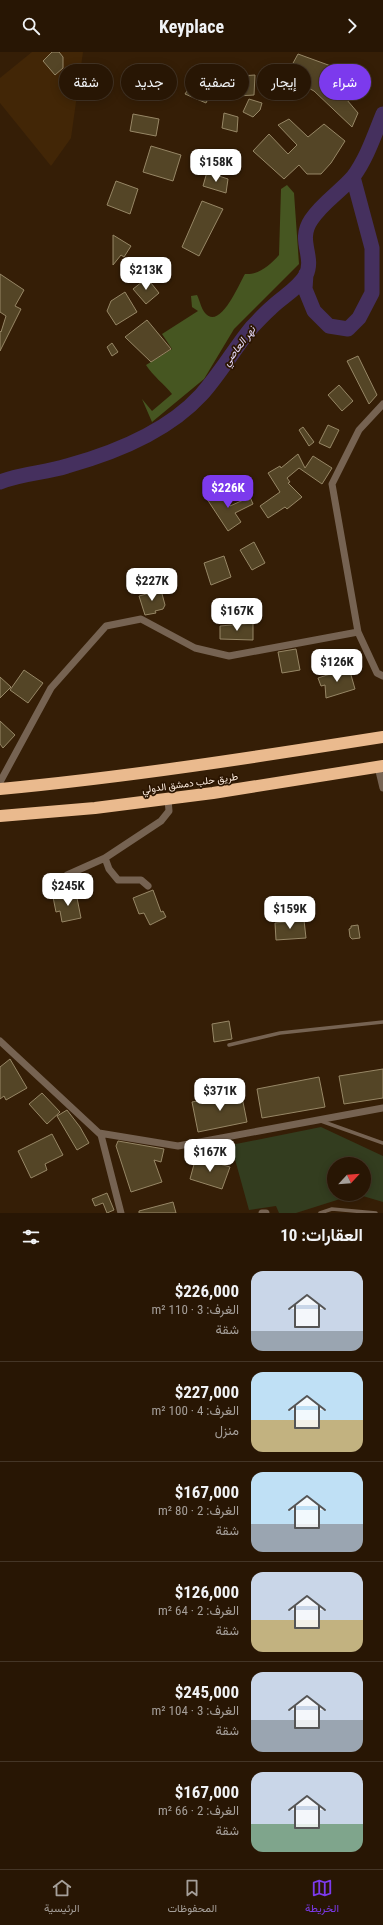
<!DOCTYPE html>
<html lang="ar">
<head>
<meta charset="utf-8">
<style>
	:root { --surface:#281604; --page:#301f0e; --text:#f1f3f6; --muted:#a59f9a; --line:#443526; --accent:#7c3aed }
	body { margin:0; font-family:"Roboto Condensed",Vazirmatn,sans-serif; background:var(--page); color:var(--text); direction:rtl; height:100vh; display:flex; flex-direction:column; font-size:15px; white-space:nowrap }
	* { box-sizing:border-box; margin:0 }
	p { font-size:13px; color:var(--muted) }
	.icon { flex:none; width:22px; height:22px; fill:none; stroke:currentColor; stroke-width:2; stroke-linecap:round; stroke-linejoin:round }
	.map { position:relative; height:1161px; overflow:hidden; direction:ltr }
	.sheet { display:flex; flex-direction:column; background:var(--surface); flex:1 }
	.sheet>* { flex:none }
	.top-card { position:absolute; left:12px; top:12px; width:359px; height:36px; direction:rtl; display:flex; gap:8px }
	.needle { width:26px; rotate:64deg }
	.controls { position:absolute; left:327px; top:1105px; display:grid; gap:8px }
	.controls a { display:grid; place-items:center; width:44px; height:44px; border-radius:50%; background:var(--surface); box-shadow:0 2px 10px #0003,0 0 0 1px var(--line); font-size:20px }
	.price { position:absolute; translate:-50% -34px; padding:0 9px; border-radius:8px; background:#fff; color:#222; font-size:13px; line-height:26px; filter:drop-shadow(0 1px 2px #0008) }
	.price::after { content:''; position:absolute; left:50%; top:24px; width:12px; height:9px; margin-left:-6px; background:inherit; clip-path:polygon(0 0,100% 0,50% 100%) }
	.price.current { background:var(--accent); color:#fff }
	ul { padding:0; list-style:none }
	li { display:flex; align-items:center; gap:12px; height:100px; padding:0 20px }
	li+li { border-top:1px solid var(--line) }
	li span { display:grid; place-items:center; flex:none; width:112px; height:80px; border-radius:12px; color:#555 }
	li>.icon { margin-inline-start:auto }
	span .icon { width:48px; height:48px; fill:#fffc; stroke-width:1 }
	li b { font-size:17px }
	h2 { display:flex; justify-content:space-between; align-items:center; height:48px; padding:0 20px; font-size:17px }
	.pill { padding:0 14px; border-radius:18px; background:var(--surface); box-shadow:0 2px 10px #0003,0 0 0 1px var(--line); font-size:14px; line-height:36px }
	.pill.current { background:var(--accent); color:#fff }
	header { display:flex; justify-content:space-between; align-items:center; height:52px; padding:0 20px; background:var(--surface); font-size:18px; font-weight:700 }
	.menu { display:flex; justify-content:space-around; align-items:center; height:56px; border-top:1px solid var(--line); background:var(--surface); font-size:11px; color:var(--muted) }
	.menu a { display:grid; justify-items:center; gap:2px }
	.menu .current { color:var(--accent) }
	.map>svg:first-child { display:block }
	.built { fill:#422606 }
	.green { fill:#333d1f }
	.forest { fill:#465621 }
	.lines { fill:none; stroke-linecap:round; stroke-linejoin:round }
	.river { stroke:#45305e; stroke-width:15 }
	.building { fill:#544526; stroke:#978766 }
	.service { stroke:#766352; stroke-width:3.5 }
	.minor { stroke:#766352; stroke-width:7 }
	.motorway { stroke:#eaba8e; stroke-width:12 }
	.labels { text-anchor:middle; dominant-baseline:central; stroke-width:3.5; stroke-linejoin:round; paint-order:stroke }
	.street-label { font-size:10px; fill:#fdeddf; stroke:#2b1500 }
	.water-label { font-size:11px; font-style:italic; fill:#e1d5f4; stroke:#2b1500 }
</style>
</head>
<body>
<header><svg class="icon" aria-label="forward" viewBox="0 0 24 24"><path d="M9 5l7 7-7 7"/></svg>Keyplace<svg class="icon" aria-label="search" viewBox="0 0 24 24"><circle cx="10" cy="10" r="6"/><path d="M15 15l6 6"/></svg></header>
<div class="map">
<svg width="383" height="1161" viewBox="0 0 383 1161">
	<rect width="100%" height="100%" fill="#351e06"/>
	<path class="built" d="M32,0H83L71,86L51,114L0,51V26Z"/>
	<path class="green" d="M321,1075L383,1104V1150L356,1142H364V1112H334V1142H356L296,1161H279L276,1154L249,1158L231,1093Z"/>
	<path class="forest" d="M287,133L294,141L299,212L234,277L204,327L152,370L142,347L152,359L172,342C164,332 153,324 146,313L172,297L162,282L198,259L192,255L191,244L197,243C200,249 201,256 205,261C220,279 239,232 245,222C259,223 270,213 279,203L281,137Z"/>
	<g class="lines">
		<path class="river" d="M306,222L305,237L314,259L329,274L348,277L359,266L372,241V196L353,125
			M0,430C22,421 45,421 67,414C114,401 168,379 201,343C220,322 234,297 252,275C258,269 264,262 271,256C282,245 298,237 306,223C315,204 297,189 311,168C322,151 340,140 353,125C367,106 374,84 383,62"/>
	</g>
	<path class="building" d="M52,0H59L63,5V16L55,23L43,9Z
		M298,2L331,14L356,36L347,48L358,61L352,75L314,39L286,24Z
		M255,23L254,43L238,44L240,24Z
		M195,27L213,37L206,51L185,42Z
		M249,47L262,51L260,58L253,65L243,60Z
		M224,61L238,65L237,80L222,76Z
		M133,62L159,67L156,84L130,79Z
		M289,67L308,85L324,72L345,89L331,111L321,122H307L299,113L284,127L253,99L269,82L288,102L297,93L278,73Z
		M151,94L181,103L173,129L143,120Z
		M207,120L228,127L226,141L203,134Z
		M116,129L138,137L130,162L107,153Z
		M202,149L223,157L199,204L182,195Z
		M113,183L131,194L124,205L121,203L113,213Z
		M0,222L24,238L15,254L21,257L0,299V279L1,280L6,264L0,260Z
		M147,226L159,241L146,252L133,237Z
		M125,240L137,260L116,273L107,259L111,249Z
		M147,268L171,297L151,310L125,285Z
		M112,291L118,300L112,304L107,295Z
		M358,304L377,343L369,352L347,309Z
		M339,333L353,349L342,359L328,343Z
		M328,373L339,378L330,396L319,391Z
		M303,375L314,390L309,394L299,378Z
		M298,402L305,416L313,404L332,416L322,432L299,416L287,426L290,430L288,431L302,445L287,457L285,455L268,466L260,454L280,440L268,421L280,414L281,416Z
		M220,438L230,454L250,445L253,452L235,461L241,470L228,479L207,447Z
		M254,490L265,511L252,518L240,498Z
		M224,504L231,525L211,533L204,511Z
		M161,538L165,553L163,557L155,559L156,561L145,563L139,544Z
		M253,571V588L220,587V574Z
		M296,597L300,618L282,621L278,600Z
		M349,616L355,637L326,646L325,633L321,634L318,626Z
		M24,618L43,631L28,651L10,638Z
		M0,625L11,635L0,646Z
		M0,669L15,683L3,696L0,692Z
		M153,838L161,860L163,859L166,865L150,873L144,861L139,862L133,846Z
		M76,841L81,866L62,870L60,859L56,860L53,845Z
		M304,868L306,886L276,888L275,871Z
		M358,873L360,886L352,887L350,885L349,877L351,876V874Z
		M229,969L232,987L214,990L212,972Z
		M10,1007L27,1036L6,1048L4,1044L0,1047V1015Z
		M383,1017V1046L344,1052L339,1024Z
		M319,1025L325,1055L262,1066L257,1037Z
		M241,1040L247,1070L198,1080L192,1050Z
		M42,1041L60,1060L47,1072L29,1052Z
		M67,1058L80,1075L89,1091L77,1098L57,1064Z
		M52,1082L63,1103L45,1112L47,1118L31,1126L18,1099Z
		M118,1089L164,1097L161,1110L154,1108L162,1130L131,1140L116,1094Z
		M196,1105L230,1115L222,1137L190,1127Z
		M107,1141L114,1158L107,1161L103,1151L95,1154L92,1147Z
		M173,1150L176,1161H139V1159Z"/>
	<g class="lines">
		<path class="service" d="M229,993L280,981L383,970
			M321,1069L383,1091
			M320,1161L332,1157L376,1161"/>
		<path class="minor" d="M383,352L359,378L332,432L358,580L377,621L383,624
			M378,715L383,736
			M0,730L51,636L106,574L141,567L195,596L229,604L358,580
			M105,806L109,817L118,828H141L148,834
			M51,839L67,823L105,806L161,769L169,759L168,747
			M0,989L101,1083L121,1161
			M99,1081L178,1094L383,1056
			M262,1161H266"/>
		<path class="motorway" d="M0,737C128,725 256,705 383,685
			M0,764L95,756L213,741L383,714"/>
	</g>
	<g class="labels">
		<g class="street-label">
			<text transform="translate(190 731) rotate(-8)">طريق حلب دمشق الدولي</text>
		</g>
		<g class="water-label">
			<text transform="translate(239 294) rotate(-53)">نهر العاصي</text>
		</g>
	</g>
</svg>
<div class="controls">
<a><svg class="needle" viewBox="-14 -14 28 28"><path d="M0-13l5 13h-10z" fill="#e53935"/><path d="M0 13l5-13h-10z" fill="#a59f9a"/></svg></a>
</div>
<b class="price" style="left:216px;top:131px">$158K</b>
<b class="price" style="left:146px;top:239px">$213K</b>
<b class="price current" style="left:228px;top:457px">$226K</b>
<b class="price" style="left:152px;top:550px">$227K</b>
<b class="price" style="left:237px;top:580px">$167K</b>
<b class="price" style="left:337px;top:631px">$126K</b>
<b class="price" style="left:68px;top:855px">$245K</b>
<b class="price" style="left:290px;top:878px">$159K</b>
<b class="price" style="left:220px;top:1060px">$371K</b>
<b class="price" style="left:210px;top:1121px">$167K</b>
<div class="top-card">
<a class="pill current">شراء</a>
<a class="pill">إيجار</a>
<a class="pill">تصفية</a>
<a class="pill">جديد</a>
<a class="pill">شقة</a>
</div>
</div>
<section class="sheet">
<h2>العقارات: 10<svg class="icon" aria-label="filters" viewBox="0 0 24 24"><path d="M4 7h16M4 17h16"/><circle cx="9" cy="7" r="2"/><circle cx="15" cy="17" r="2"/></svg></h2>
<ul>
<li><span style="background:linear-gradient(#c9d6e8 75%,#9aa5b1 0)"><svg class="icon" aria-label="home" viewBox="0 0 24 24"><path d="M3 11l9-7 9 7M6 9v11h12V9"/></svg></span><div><b>$226,000</b><p>الغرف: 3 · 110 m²</p><p>شقة</p></div></li>
<li><span style="background:linear-gradient(#bfe0f5 60%,#c2b280 0)"><svg class="icon" aria-label="home" viewBox="0 0 24 24"><path d="M3 11l9-7 9 7M6 9v11h12V9"/></svg></span><div><b>$227,000</b><p>الغرف: 4 · 100 m²</p><p>منزل</p></div></li>
<li><span style="background:linear-gradient(#bfe0f5 65%,#9aa5b1 0)"><svg class="icon" aria-label="home" viewBox="0 0 24 24"><path d="M3 11l9-7 9 7M6 9v11h12V9"/></svg></span><div><b>$167,000</b><p>الغرف: 2 · 80 m²</p><p>شقة</p></div></li>
<li><span style="background:linear-gradient(#c9d6e8 60%,#c2b280 0)"><svg class="icon" aria-label="home" viewBox="0 0 24 24"><path d="M3 11l9-7 9 7M6 9v11h12V9"/></svg></span><div><b>$126,000</b><p>الغرف: 2 · 64 m²</p><p>شقة</p></div></li>
<li><span style="background:linear-gradient(#c9d6e8 60%,#9aa5b1 0)"><svg class="icon" aria-label="home" viewBox="0 0 24 24"><path d="M3 11l9-7 9 7M6 9v11h12V9"/></svg></span><div><b>$245,000</b><p>الغرف: 3 · 104 m²</p><p>شقة</p></div></li>
<li><span style="background:linear-gradient(#c9d6e8 65%,#7fa58c 0)"><svg class="icon" aria-label="home" viewBox="0 0 24 24"><path d="M3 11l9-7 9 7M6 9v11h12V9"/></svg></span><div><b>$167,000</b><p>الغرف: 2 · 66 m²</p><p>شقة</p></div></li>
</ul>
</section>
<nav class="menu">
<a class="current"><svg class="icon" aria-label="map" viewBox="0 0 24 24"><path d="M3 6l6-2 6 2 6-2v14l-6 2-6-2-6 2zM9 4v14M15 6v14"/></svg>الخريطة</a>
<a><svg class="icon" aria-label="saved" viewBox="0 0 24 24"><path d="M7 4h10v16l-5-4-5 4z"/></svg>المحفوظات</a>
<a><svg class="icon" aria-label="home" viewBox="0 0 24 24"><path d="M3 11l9-7 9 7M6 9v11h12V9"/></svg>الرئيسية</a>
</nav>
</body>
</html>
